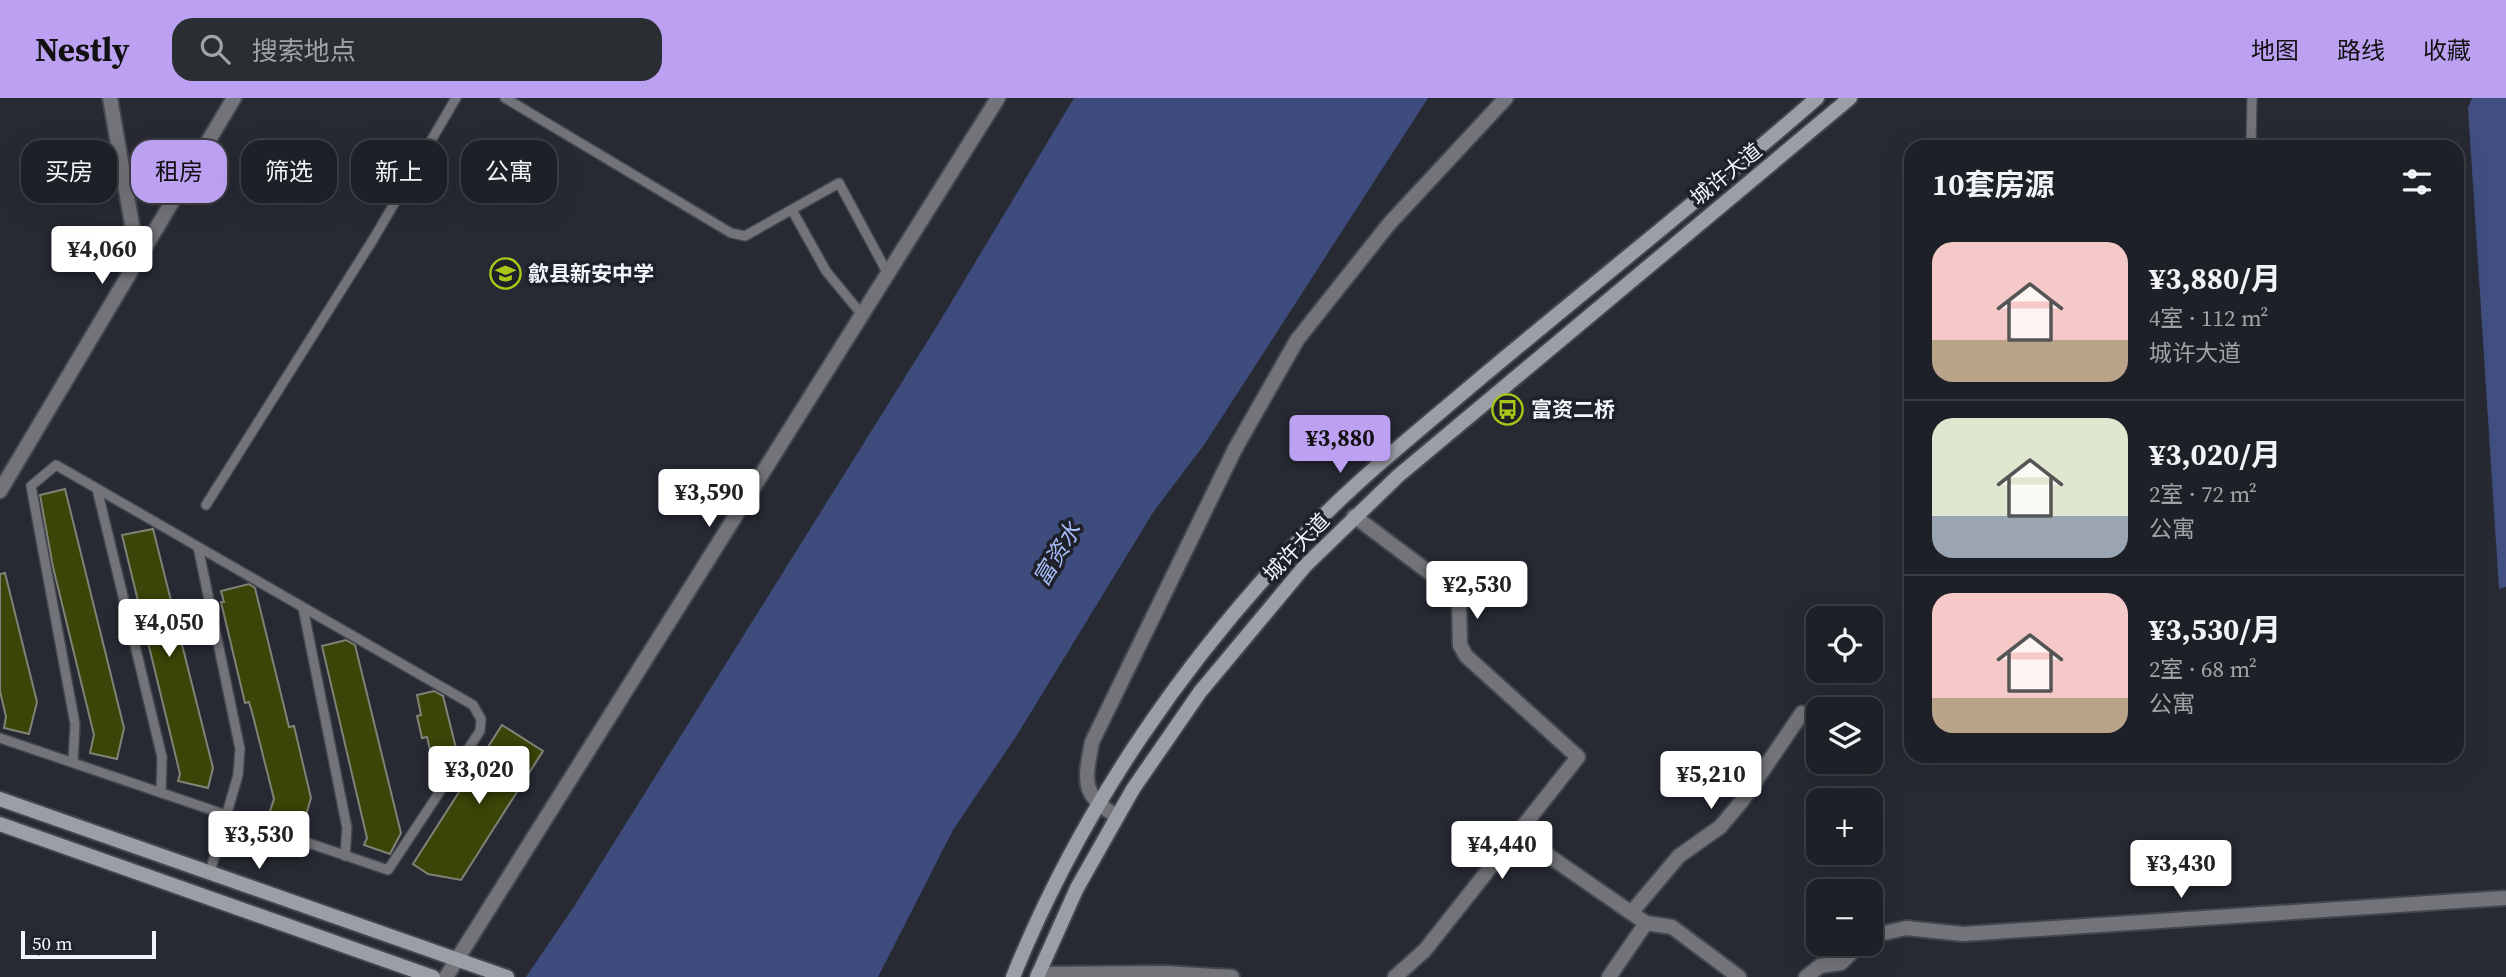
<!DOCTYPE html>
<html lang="zh">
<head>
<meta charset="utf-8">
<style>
	:root { --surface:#1d2026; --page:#2a2d32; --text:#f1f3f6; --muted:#a0a3a7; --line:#3b3e43; --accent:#bca0f2 }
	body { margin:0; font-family:"Source Serif 4","Noto Sans SC",serif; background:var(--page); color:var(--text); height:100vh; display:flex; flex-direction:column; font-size:26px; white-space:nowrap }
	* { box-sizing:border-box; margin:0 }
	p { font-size:23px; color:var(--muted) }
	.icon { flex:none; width:38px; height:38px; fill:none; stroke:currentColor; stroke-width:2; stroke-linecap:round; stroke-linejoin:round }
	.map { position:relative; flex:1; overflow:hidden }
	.side { position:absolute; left:1904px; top:42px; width:560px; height:623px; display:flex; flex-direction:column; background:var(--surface); border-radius:21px; box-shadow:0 7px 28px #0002,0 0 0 2px var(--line) }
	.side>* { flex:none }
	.hud { position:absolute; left:21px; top:42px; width:665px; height:63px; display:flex; gap:14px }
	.controls { position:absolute; left:1806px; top:508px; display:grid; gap:14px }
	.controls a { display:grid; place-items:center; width:77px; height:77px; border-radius:14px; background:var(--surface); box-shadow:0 7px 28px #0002,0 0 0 2px var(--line); font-size:35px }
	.scale { position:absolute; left:21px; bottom:18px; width:135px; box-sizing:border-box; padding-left:7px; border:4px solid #f2f4fa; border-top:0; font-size:19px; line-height:24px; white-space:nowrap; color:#f2f4fa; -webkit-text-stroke:5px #1e2129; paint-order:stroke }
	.price { position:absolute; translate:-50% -60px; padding:0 16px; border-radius:7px; background:#fff; color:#222; font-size:23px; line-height:46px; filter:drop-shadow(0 2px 4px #0008) }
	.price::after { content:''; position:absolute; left:50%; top:42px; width:21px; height:16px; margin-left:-10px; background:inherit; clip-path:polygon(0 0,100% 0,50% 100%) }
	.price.on { background:var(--accent); color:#111 }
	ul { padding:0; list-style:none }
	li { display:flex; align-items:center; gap:21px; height:175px; padding:0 28px }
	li+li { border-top:2px solid var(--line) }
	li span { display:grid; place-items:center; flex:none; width:196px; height:140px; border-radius:21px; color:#555 }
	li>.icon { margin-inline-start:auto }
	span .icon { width:84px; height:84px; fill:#fffc; stroke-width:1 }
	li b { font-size:30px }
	h2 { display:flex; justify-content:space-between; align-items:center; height:84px; padding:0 28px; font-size:30px }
	.tag { padding:0 24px; border-radius:21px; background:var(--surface); box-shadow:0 7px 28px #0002,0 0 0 2px var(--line); font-size:24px; line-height:63px }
	.tag.on { background:var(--accent); color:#111 }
	header { display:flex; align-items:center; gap:42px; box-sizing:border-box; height:98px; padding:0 35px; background:var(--accent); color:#111 }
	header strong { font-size:33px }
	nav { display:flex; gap:38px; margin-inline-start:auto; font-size:24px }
	.search { width:490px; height:63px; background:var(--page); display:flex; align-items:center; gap:18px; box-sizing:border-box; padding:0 24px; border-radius:21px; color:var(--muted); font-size:26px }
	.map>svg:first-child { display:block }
	.forest { fill:#404f80 }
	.water { fill:#3d4c7c }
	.building { fill:#3a4507; stroke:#7f8377; stroke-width:2 }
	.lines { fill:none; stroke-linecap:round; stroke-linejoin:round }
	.service-casing { stroke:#43464f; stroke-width:12 }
	.minor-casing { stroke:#43464f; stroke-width:18 }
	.tertiary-casing { stroke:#43464f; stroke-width:18 }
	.secondary-casing { stroke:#43464f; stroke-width:18 }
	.service { stroke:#727479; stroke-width:9 }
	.minor { stroke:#727479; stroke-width:14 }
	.tertiary { stroke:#727479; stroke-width:14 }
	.secondary { stroke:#9b9ea5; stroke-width:14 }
	.labels { text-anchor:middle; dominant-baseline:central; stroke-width:7; stroke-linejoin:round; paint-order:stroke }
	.street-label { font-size:21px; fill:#f2f4fa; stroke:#1e2129 }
	.poi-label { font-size:21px; font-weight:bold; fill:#f2f4fa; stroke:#1e2129; text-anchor:start }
	.water-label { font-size:23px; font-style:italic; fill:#a8bdfa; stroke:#1e2129 }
</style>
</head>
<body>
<header>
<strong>Nestly</strong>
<div class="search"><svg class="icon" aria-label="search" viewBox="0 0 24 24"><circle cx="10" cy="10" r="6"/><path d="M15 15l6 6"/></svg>搜索地点</div>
<nav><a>地图</a><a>路线</a><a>收藏</a></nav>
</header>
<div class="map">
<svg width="2506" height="879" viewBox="0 0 2506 879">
	<rect width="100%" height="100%" fill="#272a33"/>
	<path class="forest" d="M2472,0H2506V489L2499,491L2468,10Z"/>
	<path class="water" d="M1074,0H1428L1204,347L1154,413L1017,637L953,732L878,879H526L575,807L937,228Z"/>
	<path class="building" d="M65,391L124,630L117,661L90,655L94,637L53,469L40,397Z
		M153,431L213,670L208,690L178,683L180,676L122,437Z
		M5,475L37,604L29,636L4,630L6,619L0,593V476Z
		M249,486L255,490L289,629L294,628L311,700L303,727L269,716L274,701L252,614L249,604L245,605L221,504H224L221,493Z
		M346,542L355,547L401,735L390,756L364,747L367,740L322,548Z
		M434,593L443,598L456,650L431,656L427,639L422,640L417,618L421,617L417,597Z
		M502,627L543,653L461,782L428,776L413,766Z"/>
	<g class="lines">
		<defs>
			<path id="service" d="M505,0L731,135L745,138L839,85L888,176
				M2251,49L2252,0
				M792,112L826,173L863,218
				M97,391L162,659L161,694
				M206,407L374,140L456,0
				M198,449L240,651L238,677L210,774
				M303,510L347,730L345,758
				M0,640L388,772L480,633L481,621L473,607L56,367L31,388L75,626L73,663"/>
			<path id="minor" d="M110,0L138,161
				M0,393L234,0
				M1354,418L1459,497L1460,547L1466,558L1578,659L1425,852L1395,879
				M1517,736L1646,825L1672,829L1739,879
				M1631,815L1679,758L1720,729L1742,703L1802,615
				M1871,838L1906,830L1963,836L2504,800
				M1038,876L1164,875L1232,879
				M446,879L998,0
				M1609,879L1646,825
				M1806,879L1820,868L1841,865L1861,845"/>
			<path id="tertiary" d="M1117,718C1080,698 1085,681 1092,644L1235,351L1297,242L1389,126L1506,0"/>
			<path id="secondary" d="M0,701L507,879
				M0,726L433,879
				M1013,879C1082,708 1189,554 1318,423C1368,373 1423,329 1477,283C1590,188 1706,97 1817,0
				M1037,879L1077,790L1133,691L1200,594L1305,468L1398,378L1850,0"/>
		</defs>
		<use href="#service" class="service-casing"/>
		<use href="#minor" class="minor-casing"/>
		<use href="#tertiary" class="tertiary-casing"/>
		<use href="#secondary" class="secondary-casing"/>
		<use href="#service" class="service"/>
		<use href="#minor" class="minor"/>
		<use href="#tertiary" class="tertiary"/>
		<use href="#secondary" class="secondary"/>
	</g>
	<defs>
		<symbol id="school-ring" viewBox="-11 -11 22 22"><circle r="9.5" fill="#1e2129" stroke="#aac718" stroke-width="1.5"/><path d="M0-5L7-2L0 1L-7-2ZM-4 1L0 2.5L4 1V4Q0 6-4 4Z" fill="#aac718"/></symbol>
		<symbol id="bus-ring" viewBox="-11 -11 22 22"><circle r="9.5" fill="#1e2129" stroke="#aac718" stroke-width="1.5"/><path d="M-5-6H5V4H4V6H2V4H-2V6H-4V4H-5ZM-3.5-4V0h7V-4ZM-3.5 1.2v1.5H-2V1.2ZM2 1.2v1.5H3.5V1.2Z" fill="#aac718"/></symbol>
	</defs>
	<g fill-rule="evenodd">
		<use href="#school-ring" x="488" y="158" width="35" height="35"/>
		<use href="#bus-ring" x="1490" y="294" width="35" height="35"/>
	</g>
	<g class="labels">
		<g class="street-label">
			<text transform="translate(1726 76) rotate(-39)">城许大道</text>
			<text transform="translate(1296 449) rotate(-46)">城许大道</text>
		</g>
		<g class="poi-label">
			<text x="528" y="175">歙县新安中学</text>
			<text x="1531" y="311">富资二桥</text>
		</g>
		<g class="water-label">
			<text transform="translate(1057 456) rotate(-59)">富资水</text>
		</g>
	</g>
</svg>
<div class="controls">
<a><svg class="icon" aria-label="locate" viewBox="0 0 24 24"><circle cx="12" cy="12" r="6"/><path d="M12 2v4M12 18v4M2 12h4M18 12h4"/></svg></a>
<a><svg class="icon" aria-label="layers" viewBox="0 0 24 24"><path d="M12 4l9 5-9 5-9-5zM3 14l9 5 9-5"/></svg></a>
<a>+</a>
<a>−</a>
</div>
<div class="scale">50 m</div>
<b class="price" style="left:102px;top:188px">¥4,060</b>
<b class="price on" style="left:1340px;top:377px">¥3,880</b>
<b class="price" style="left:709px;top:431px">¥3,590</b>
<b class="price" style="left:1477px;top:523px">¥2,530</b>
<b class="price" style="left:169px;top:561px">¥4,050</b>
<b class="price" style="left:479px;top:708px">¥3,020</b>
<b class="price" style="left:1711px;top:713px">¥5,210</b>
<b class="price" style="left:259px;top:773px">¥3,530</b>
<b class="price" style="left:1502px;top:783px">¥4,440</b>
<b class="price" style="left:2181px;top:802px">¥3,430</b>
<div class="hud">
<a class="tag">买房</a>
<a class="tag on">租房</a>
<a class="tag">筛选</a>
<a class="tag">新上</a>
<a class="tag">公寓</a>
</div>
<section class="side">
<h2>10套房源<svg class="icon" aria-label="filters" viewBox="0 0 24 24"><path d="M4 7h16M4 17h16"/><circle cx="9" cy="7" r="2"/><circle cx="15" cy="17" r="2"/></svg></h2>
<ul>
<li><span style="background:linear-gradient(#f6c9c9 70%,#b9a48a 0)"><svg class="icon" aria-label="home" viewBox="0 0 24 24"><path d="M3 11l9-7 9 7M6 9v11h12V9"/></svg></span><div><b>¥3,880/月</b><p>4室 · 112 m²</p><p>城许大道</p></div></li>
<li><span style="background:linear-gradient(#dfe7d0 70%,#9aa5b1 0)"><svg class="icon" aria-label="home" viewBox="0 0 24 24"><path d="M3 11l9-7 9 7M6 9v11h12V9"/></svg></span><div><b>¥3,020/月</b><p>2室 · 72 m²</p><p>公寓</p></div></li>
<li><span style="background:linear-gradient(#f6c9c9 75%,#b9a48a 0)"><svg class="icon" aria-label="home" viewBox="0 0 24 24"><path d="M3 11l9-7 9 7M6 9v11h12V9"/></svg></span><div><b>¥3,530/月</b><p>2室 · 68 m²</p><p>公寓</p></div></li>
</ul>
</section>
</div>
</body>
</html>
